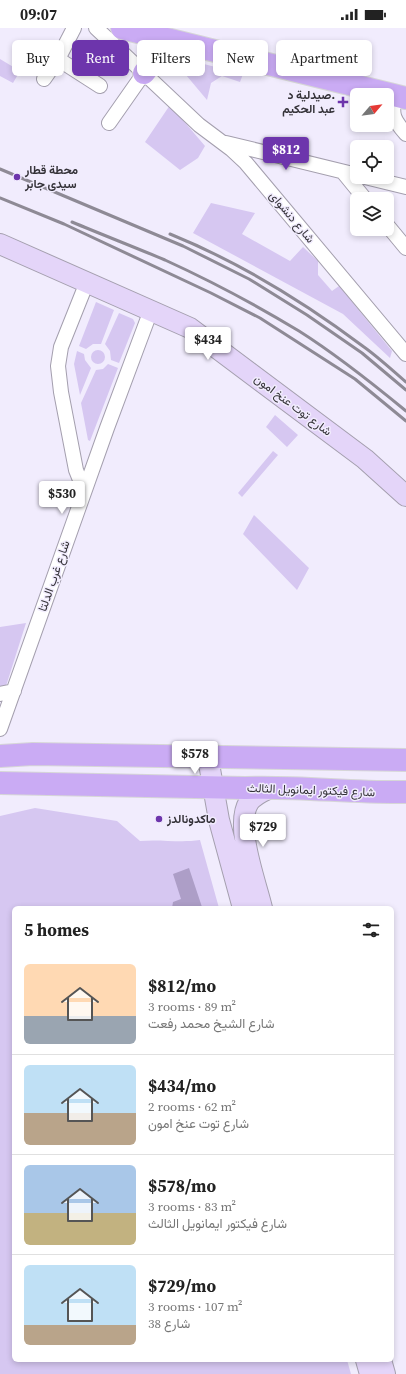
<!DOCTYPE html>
<html lang="en">
<head>
<meta charset="utf-8">
<style>
	:root { --surface:#fff; --page:#f2f2f2; --text:#222; --muted:#767676; --line:#e0e0e0; --accent:#6d35ac }
	body { margin:0; font-family:"Source Serif 4",Vazirmatn,serif; background:var(--page); color:var(--text); height:100vh; display:flex; flex-direction:column; font-size:15px; white-space:nowrap }
	* { box-sizing:border-box; margin:0 }
	p { font-size:13px; color:var(--muted) }
	.icon { flex:none; width:22px; height:22px; fill:none; stroke:currentColor; stroke-width:2; stroke-linecap:round; stroke-linejoin:round }
	.map { position:relative; flex:1; overflow:hidden }
	.panel { position:absolute; left:12px; top:878px; width:382px; height:456px; display:flex; flex-direction:column; background:var(--surface); border-radius:6px; box-shadow:0 2px 6px #0003 }
	.panel>* { flex:none }
	.guide { position:absolute; left:12px; top:12px; width:382px; height:36px; display:flex; gap:8px }
	.needle { width:26px; rotate:61deg }
	.buttons { position:absolute; left:350px; top:60px; display:grid; gap:8px }
	.buttons a { display:grid; place-items:center; width:44px; height:44px; border-radius:6px; background:var(--surface); box-shadow:0 2px 6px #0003; font-size:20px }
	.price { position:absolute; translate:-50% -34px; padding:0 9px; border-radius:4px; background:#fff; color:#222; font-size:13px; line-height:26px; filter:drop-shadow(0 1px 2px #0008) }
	.price::after { content:''; position:absolute; left:50%; top:24px; width:12px; height:9px; margin-left:-6px; background:inherit; clip-path:polygon(0 0,100% 0,50% 100%) }
	.price.current { background:var(--accent); color:#fff }
	ul { padding:0; list-style:none }
	li { display:flex; align-items:center; gap:12px; height:100px; padding:0 12px }
	li+li { border-top:1px solid var(--line) }
	li span { display:grid; place-items:center; flex:none; width:112px; height:80px; border-radius:6px; color:#555 }
	li>.icon { margin-inline-start:auto }
	span .icon { width:48px; height:48px; fill:#fffc; stroke-width:1 }
	li b { font-size:17px }
	h2 { display:flex; justify-content:space-between; align-items:center; height:48px; padding:0 12px; font-size:17px }
	.tag { padding:0 14px; border-radius:6px; background:var(--surface); box-shadow:0 2px 6px #0003; font-size:14px; line-height:36px }
	.tag.current { background:var(--accent); color:#fff }
	.status { display:flex; justify-content:space-between; align-items:center; height:28px; padding:0 20px; background:var(--surface); direction:ltr }
	.status svg { height:11px; fill:currentColor }
	.map>svg:first-child { display:block }
	.green { fill:#d6c7f1 }
	.water { fill:#ad9ec7 }
	.lines { fill:none; stroke-linecap:round; stroke-linejoin:round }
	.street-casing { stroke:#a49fae; stroke-width:16 }
	.secondary-casing { stroke:#a49fae; stroke-width:22 }
	.primary-casing { stroke:#d6d6d7; stroke-width:24 }
	.street { stroke:#fff; stroke-width:14 }
	.secondary { stroke:#e4d5f9; stroke-width:20 }
	.primary { stroke:#caabf4; stroke-width:22 }
	.rail { stroke:#8e8a95; stroke-width:3 }
	.poi-dot { fill:#6d35ac; stroke:#f1ecfd; stroke-width:1.5 }
	.labels { text-anchor:middle; dominant-baseline:central; stroke-width:3; stroke-linejoin:round; paint-order:stroke }
	.poi-label { font-size:12px; font-weight:bold; fill:#343238; stroke:#f1ecfd; text-anchor:start }
	.street-label { font-size:12px; fill:#343238; stroke:#f1ecfd }
</style>
</head>
<body>
<div class="status"><b>09:07</b><svg viewBox="0 0 49 12"><path d="M0 12V9h3v3zM5 12V6h3v6zM10 12V3h3v9zM15 12V0h3v12zM26 1h20v11H26zM47 4h2v5h-2z"/></svg></div>
<div class="map">
<svg width="406" height="1346" viewBox="0 0 406 1346">
	<rect width="100%" height="100%" fill="#f1ecfd"/>
	<path class="green" d="M0,31L20,43L13,55L0,48Z
		M192,33L243,46L240,54L222,48L211,55L207,72L186,47Z
		M170,77L205,118L198,130L180,142L145,114Z
		M211,175L255,185L242,206L290,233L303,219L318,233V247L332,263L339,258L392,323L390,330L343,286L193,205Z
		M96,274L114,282L101,316H93L86,321L79,318Z
		M119,285L133,291L135,295L119,335L111,332L110,323L105,316Z
		M91 329a7 7 0 1 1 14 0a7 7 0 1 1-14 0Z
		M77,323L84,326L85,332L91,340L80,367L74,336Z
		M108,336L118,340L90,413L88,412L81,375L96,342L103,341Z
		M275,387L298,407L287,419L266,399Z
		M273,423L278,427L242,469L238,465Z
		M254,487L309,540L297,562L243,506Z
		M26,595L6,658L0,660V599Z
		M35,780L117,793L140,813C160,811 180,815 200,812L219,880H14V1332H347L351,1346H0V788Z"/>
	<path class="water" d="M189,840L202,879L172,880L173,874L181,871L173,846Z"/>
	<g class="lines">
		<defs>
			<path id="street" d="M96,0L199,97L231,121L246,135L406,326
				M29,20L54,37
				M58,31L100,58
				M44,51L58,31L74,0
				M395,67C391,87 393,91 406,106
				M109,95L144,45
				M226,115L357,147
				M343,144L365,171
				M365,149L406,159
				M387,197L406,220
				M86,459L80,452L76,442L61,364L58,338L61,319L87,254
				M0,666L14,663
				M0,701L107,400L151,282"/>
			<path id="secondary" d="M0,216L190,300L365,431L406,468
				M208,730L219,792L243,880
				M262,880C256,854 234,797 249,774C255,766 264,763 272,759
				M366,1332L370,1346
				M381,1332L385,1346"/>
			<path id="primary" d="M122,0L406,70
				M144,45L159,26L167,12
				M0,728L33,726L406,732
				M0,755L245,760C299,758 352,765 406,764"/>
		</defs>
		<use href="#street" class="street-casing"/>
		<use href="#secondary" class="secondary-casing"/>
		<use href="#primary" class="primary-casing"/>
		<use href="#street" class="street"/>
		<use href="#secondary" class="secondary"/>
		<use href="#primary" class="primary"/>
		<path class="rail" d="M0,141L183,218L249,251L307,287L362,325L406,362
			M0,170L64,196L211,265L260,290L355,351L406,393
			M72,194C103,207 134,219 165,232C211,253 256,277 299,303C337,327 372,355 406,383
			M170,206C239,234 304,274 364,319C378,329 392,342 406,354"/>
	</g>
	<g class="poi-dot">
		<path d="M341 68h4v4h4v4h-4v4h-4v-4h-4v-4h4z"/>
		<circle cx="17" cy="149" r="4"/>
		<circle cx="159" cy="791" r="4"/>
	</g>
	<g class="labels">
		<g class="poi-label">
			<text x="335" y="67" text-anchor="end">صيدلية د.<tspan x="335" dy="14">عبد الحكيم</tspan></text>
			<text x="25" y="142">محطة قطار<tspan x="25" dy="14">سيدى جابر</tspan></text>
			<text x="167" y="791">ماكدونالدز</text>
		</g>
		<g class="street-label">
			<text transform="translate(292 189) rotate(50)">شارع دنشواى</text>
			<text transform="translate(293 377) rotate(37)">شارع توت عنخ امون</text>
			<text transform="translate(54 548) rotate(-71)">شارع غرب الدلتا</text>
			<text transform="translate(311 762) rotate(2)">شارع فيكتور ايمانويل الثالث</text>
		</g>
	</g>
</svg>
<div class="buttons">
<a><svg class="needle" viewBox="-14 -14 28 28"><path d="M0-13l5 13h-10z" fill="#e53935"/><path d="M0 13l5-13h-10z" fill="#767676"/></svg></a>
<a><svg class="icon" aria-label="locate" viewBox="0 0 24 24"><circle cx="12" cy="12" r="6"/><path d="M12 2v4M12 18v4M2 12h4M18 12h4"/></svg></a>
<a><svg class="icon" aria-label="layers" viewBox="0 0 24 24"><path d="M12 4l9 5-9 5-9-5zM3 14l9 5 9-5"/></svg></a>
</div>
<b class="price current" style="left:286px;top:143px">$812</b>
<b class="price" style="left:208px;top:333px">$434</b>
<b class="price" style="left:62px;top:487px">$530</b>
<b class="price" style="left:195px;top:747px">$578</b>
<b class="price" style="left:263px;top:820px">$729</b>
<div class="guide">
<a class="tag">Buy</a>
<a class="tag current">Rent</a>
<a class="tag">Filters</a>
<a class="tag">New</a>
<a class="tag">Apartment</a>
</div>
<section class="panel">
<h2>5 homes<svg class="icon" aria-label="filters" viewBox="0 0 24 24"><path d="M4 7h16M4 17h16"/><circle cx="9" cy="7" r="2"/><circle cx="15" cy="17" r="2"/></svg></h2>
<ul>
<li><span style="background:linear-gradient(#ffd9b3 65%,#9aa5b1 0)"><svg class="icon" aria-label="home" viewBox="0 0 24 24"><path d="M3 11l9-7 9 7M6 9v11h12V9"/></svg></span><div><b>$812/mo</b><p>3 rooms · 89 m²</p><p>شارع الشيخ محمد رفعت</p></div></li>
<li><span style="background:linear-gradient(#bfe0f5 60%,#b9a48a 0)"><svg class="icon" aria-label="home" viewBox="0 0 24 24"><path d="M3 11l9-7 9 7M6 9v11h12V9"/></svg></span><div><b>$434/mo</b><p>2 rooms · 62 m²</p><p>شارع توت عنخ امون</p></div></li>
<li><span style="background:linear-gradient(#a9c7e8 60%,#c2b280 0)"><svg class="icon" aria-label="home" viewBox="0 0 24 24"><path d="M3 11l9-7 9 7M6 9v11h12V9"/></svg></span><div><b>$578/mo</b><p>3 rooms · 83 m²</p><p>شارع فيكتور ايمانويل الثالث</p></div></li>
<li><span style="background:linear-gradient(#bfe0f5 75%,#b9a48a 0)"><svg class="icon" aria-label="home" viewBox="0 0 24 24"><path d="M3 11l9-7 9 7M6 9v11h12V9"/></svg></span><div><b>$729/mo</b><p>3 rooms · 107 m²</p><p>شارع 38</p></div></li>
</ul>
</section>
</div>
</body>
</html>
